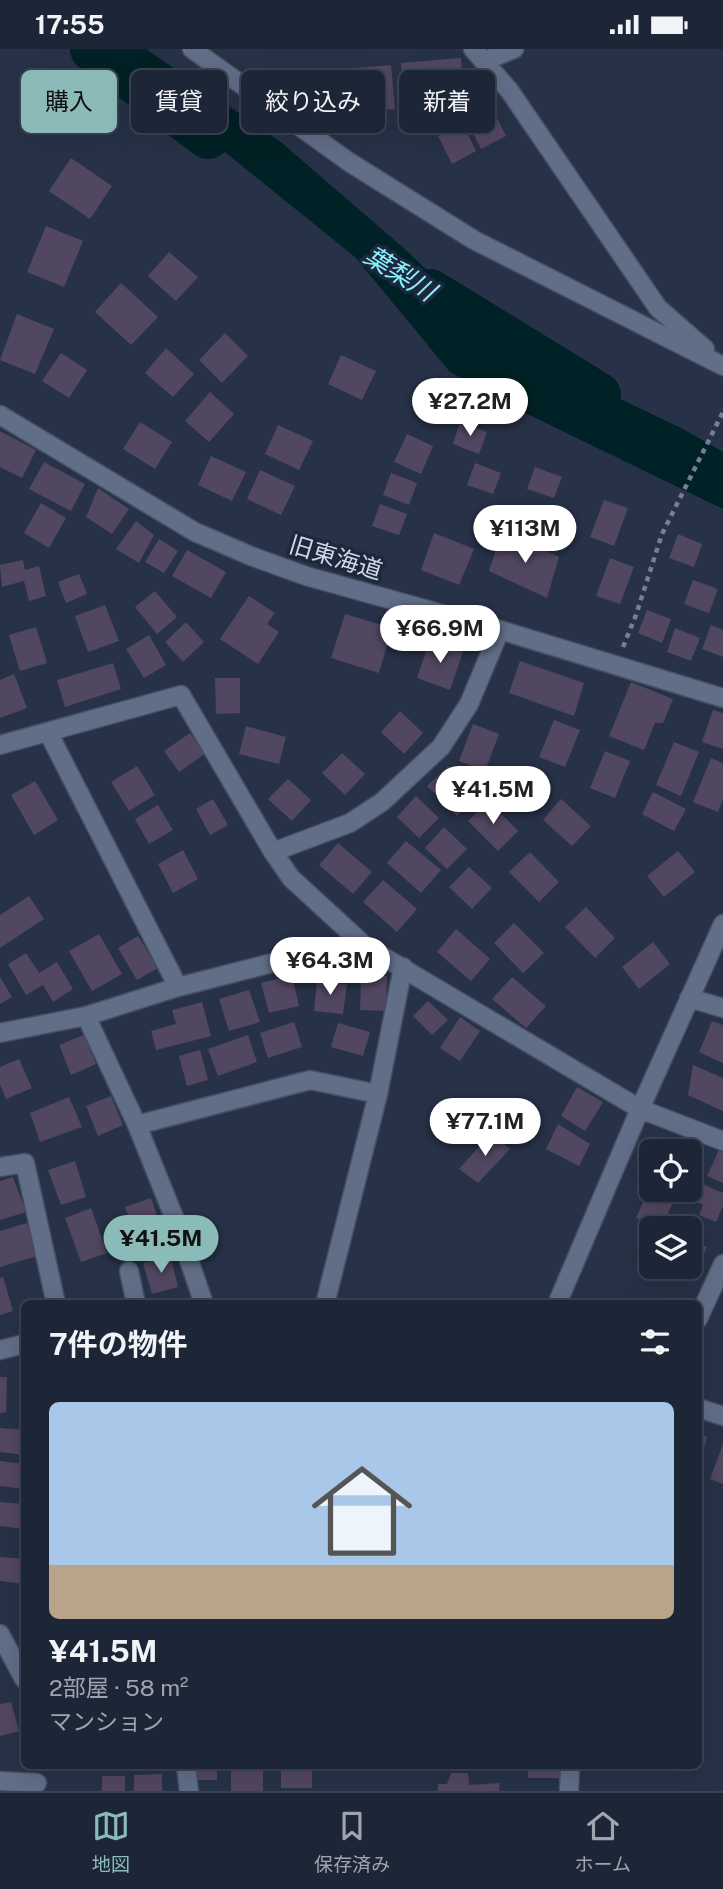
<!DOCTYPE html>
<html lang="ja">
<head>
<meta charset="utf-8">
<style>
	:root { --surface:#1d2636; --page:#2a3242; --text:#f1f3f6; --muted:#a0a5ad; --line:#3b4351; --accent:#8bbbb9 }
	body { margin:0; font-family:"Public Sans","Noto Sans JP",sans-serif; background:var(--page); color:var(--text); height:100vh; display:flex; flex-direction:column; font-size:26px; white-space:nowrap }
	* { box-sizing:border-box; margin:0 }
	p { font-size:23px; color:var(--muted) }
	.icon { flex:none; width:38px; height:38px; fill:none; stroke:currentColor; stroke-width:2; stroke-linecap:round; stroke-linejoin:round }
	.map { position:relative; flex:1; overflow:hidden }
	.side { position:absolute; left:21px; top:1251px; width:681px; height:469px; display:flex; flex-direction:column; background:var(--surface); border-radius:10px; box-shadow:0 7px 28px #0002,0 0 0 2px var(--line) }
	.side>* { flex:none }
	.guide { position:absolute; left:21px; top:21px; width:682px; height:63px; display:flex; gap:14px }
	.tools { position:absolute; left:639px; top:1090px; display:grid; gap:14px }
	.tools a { display:grid; place-items:center; width:63px; height:63px; border-radius:10px; background:var(--surface); box-shadow:0 7px 28px #0002,0 0 0 2px var(--line); font-size:35px }
	.price { position:absolute; translate:-50% -60px; padding:0 16px; border-radius:24px; background:#fff; color:#222; font-size:23px; line-height:46px; filter:drop-shadow(0 2px 4px #0008) }
	.price::after { content:''; position:absolute; left:50%; top:42px; width:21px; height:16px; margin-left:-10px; background:inherit; clip-path:polygon(0 0,100% 0,50% 100%) }
	.price.selected { background:var(--accent); color:#111 }
	ul { padding:0; list-style:none }
	li { display:grid; align-content:center; gap:14px; height:371px; padding:0 28px }
	li span { display:grid; place-items:center; height:217px; border-radius:10px; color:#555 }
	li>.icon { margin-inline-start:auto }
	span .icon { width:126px; height:126px; fill:#fffc; stroke-width:1 }
	li b { font-size:30px }
	h2 { display:flex; justify-content:space-between; align-items:center; height:84px; padding:0 28px; font-size:30px }
	.pill { padding:0 24px; border-radius:10px; background:var(--surface); box-shadow:0 7px 28px #0002,0 0 0 2px var(--line); font-size:24px; line-height:63px }
	.pill.selected { background:var(--accent); color:#111 }
	.status { display:flex; justify-content:space-between; align-items:center; height:49px; padding:0 35px; background:var(--surface); direction:ltr }
	.status svg { height:19px; fill:currentColor }
	.tab-bar { display:flex; justify-content:space-around; align-items:center; height:98px; border-top:2px solid var(--line); background:var(--surface); font-size:19px; color:var(--muted) }
	.tab-bar a { display:grid; justify-items:center; gap:4px }
	.tab-bar .selected { color:var(--accent) }
	.map>svg:first-child { display:block }
	.water { fill:#002125 }
	.lines { fill:none; stroke-linecap:round; stroke-linejoin:round }
	.river { stroke:#002125; stroke-width:46 }
	.building { fill:#524760 }
	.minor-casing { stroke:#464f62; stroke-width:21 }
	.secondary-casing { stroke:#464f62; stroke-width:21 }
	.path { stroke:#768092; stroke-width:4.5; stroke-dasharray:5 5; stroke-linecap:butt }
	.minor { stroke:#616e88; stroke-width:18 }
	.secondary { stroke:#616e88; stroke-width:18 }
	.labels { text-anchor:middle; dominant-baseline:central; stroke-width:7; stroke-linejoin:round; paint-order:stroke }
	.street-label { font-size:24px; fill:#d0d8e6; stroke:#1d283d }
	.water-label { font-size:26px; font-style:italic; fill:#89f1fd; stroke:#1d283d }
</style>
</head>
<body>
<div class="status"><b>17:55</b><svg viewBox="0 0 49 12"><path d="M0 12V9h3v3zM5 12V6h3v6zM10 12V3h3v9zM15 12V0h3v12zM26 1h20v11H26zM47 4h2v5h-2z"/></svg></div>
<div class="map">
<svg width="723" height="1742" viewBox="0 0 723 1742">
	<rect width="100%" height="100%" fill="#273248"/>
	<path class="water" d="M93,0H146L282,94L407,202L502,293L683,380L723,403V460L517,360L450,323L355,208L159,50Z"/>
	<g class="lines">
		<path class="river" d="M93,0L208,87
			M430,243L598,346"/>
	</g>
	<path class="building" d="M461,9L464,45L404,50L401,14Z
		M391,16L395,60L333,65L329,21Z
		M492,59L506,87L481,100L467,72Z
		M463,75L476,102L452,115L438,87Z
		M71,109L112,137L90,170L49,142Z
		M46,177L83,192L64,238L27,223Z
		M169,203L198,228L176,252L148,227Z
		M121,234L158,268L131,296L95,263Z
		M17,265L54,280L35,325L0,311Z
		M225,284L248,307L222,334L199,311Z
		M166,299L194,325L173,348L145,324Z
		M61,304L87,321L69,349L42,332Z
		M341,306L376,322L362,351L328,335Z
		M210,343L234,365L209,393L185,372Z
		M140,373L172,393L155,420L123,400Z
		M460,373L487,383L479,405L453,395Z
		M278,376L313,392L299,421L265,405Z
		M0,382L36,401L22,429L0,418Z
		M407,385L433,397L421,425L394,413Z
		M211,407L246,423L232,452L198,436Z
		M44,413L85,435L71,462L29,440Z
		M475,414L501,424L493,445L467,436Z
		M535,418L562,428L554,449L527,440Z
		M260,421L295,437L281,466L247,450Z
		M391,424L417,434L409,456L383,446Z
		M98,439L129,460L112,485L86,468Z
		M604,451L628,459L614,497L590,488Z
		M41,454L66,469L49,499L24,484Z
		M380,455L407,465L399,486L372,477Z
		M518,456L545,466L537,488L511,478Z
		M136,472L154,486L139,514L116,500Z
		M434,484L474,500L459,536L421,521Z
		M501,485L543,500L559,508L547,549L489,522Z
		M678,485L702,495L694,518L669,509Z
		M159,490L178,502L164,524L145,513Z
		M187,501L226,523L211,549L172,527Z
		M610,509L634,518L620,555L596,547Z
		M23,511L25,521L39,517L46,547L29,552L24,532L2,538L0,516Z
		M79,525L87,545L66,554L58,533Z
		M693,531L718,540L709,564L684,555Z
		M155,542L177,568L157,585L135,558Z
		M249,547L275,564L267,575L279,583L258,615L220,590Z
		M105,556L119,592L88,603L75,567Z
		M647,561L671,570L662,594L638,584Z
		M345,565L392,579L379,624L331,609Z
		M186,573L204,593L183,613L165,593Z
		M711,576L723,581V608L702,600Z
		M36,578L47,614L20,622L9,586Z
		M675,579L700,589L691,612L667,603Z
		M149,586L166,616L144,629L126,600Z
		M430,591L463,603L450,641L417,629Z
		M520,612L584,634L574,667L509,644Z
		M113,614L121,640L65,658L57,631Z
		M14,625L27,659L0,669V631Z
		M215,629H240V664L216,665Z
		M631,633L673,650L663,674H655L644,701L609,687Z
		M713,661L723,664V700L702,693Z
		M400,662L423,684L404,705L381,683Z
		M554,671L580,681L565,718L539,708Z
		M473,675L499,685L485,722L459,712Z
		M246,677L286,688L279,715L239,705Z
		M190,684L205,705L179,723L164,702Z
		M674,693L699,703L681,747L656,736Z
		M605,702L630,712L615,749L590,739Z
		M342,704L365,725L345,746L322,724Z
		M711,709L723,714V750L718,763L693,753Z
		M137,717L155,746L129,762L111,733Z
		M448,717L477,747L457,767L427,737Z
		M288,730L311,751L292,772L268,750Z
		M35,732L58,771L34,786L11,746Z
		M653,743L686,760L674,782L642,765Z
		M416,747L439,769L419,789L397,768Z
		M213,750L228,776L210,786L196,760Z
		M561,750L591,777L572,797L543,771Z
		M489,752L518,782L498,802L468,772Z
		M158,756L173,781L149,795L135,770Z
		M444,778L467,800L447,820L425,799Z
		M406,792L441,821L421,844L387,814Z
		M338,794L372,823L353,845L319,816Z
		M183,801L198,830L173,844L158,815Z
		M678,802L695,823L664,848L647,827Z
		M530,803L559,833L539,853L509,823Z
		M469,818L492,839L472,860L449,838Z
		M383,831L417,860L397,883L363,853Z
		M29,847L44,870L0,899V866Z
		M586,858L615,889L595,909L565,878Z
		M514,874L544,904L523,924L494,894Z
		M456,880L490,910L471,932L437,903Z
		M99,885L122,925L92,942L69,902Z
		M138,887L158,919L137,931L118,899Z
		M653,893L670,915L639,940L622,918Z
		M26,904L39,924L57,913L73,940L53,953L43,936L26,946L8,915Z
		M292,926L299,957L269,964L261,934Z
		M361,927H387L386,962L360,961Z
		M0,928L12,948L0,955Z
		M512,928L546,957L526,979L492,950Z
		M317,932L347,935L343,965L314,962Z
		M249,941L260,973L229,982L219,950Z
		M428,952L448,971L432,986L413,967Z
		M202,953L211,987L156,1001L151,982L176,975L172,961Z
		M460,968L480,982L460,1012L440,999Z
		M712,972L723,976V1014L699,1003Z
		M294,973L302,998L268,1009L260,984Z
		M338,974L370,983L363,1007L331,998Z
		M84,986L96,1015L71,1026L59,996Z
		M248,986L257,1013L218,1027L208,1000Z
		M200,1001L208,1031L187,1037L179,1007Z
		M19,1010L32,1039L6,1050L0,1035V1018Z
		M693,1016L723,1029V1062L688,1046Z
		M577,1038L603,1053L585,1082L561,1067Z
		M111,1047L123,1076L98,1087L86,1057Z
		M69,1048L82,1078L40,1093L30,1064Z
		M558,1075L590,1095L579,1117L546,1100Z
		M492,1083L510,1100L478,1134L459,1120Z
		M664,1091L696,1104L690,1120V1102H659Z
		M719,1101L723,1103V1134L707,1127Z
		M75,1112L86,1148L61,1156L48,1121Z
		M13,1128L26,1163L0,1171V1132Z
		M700,1134L723,1144V1157L716,1173L699,1166L703,1156L693,1151Z
		M651,1136V1141L674,1151L661,1180L636,1169Z
		M151,1149L163,1184L138,1193L125,1158Z
		M91,1159L107,1204L81,1213L65,1169Z
		M27,1174L37,1207L0,1218V1182Z
		M690,1190L707,1198L691,1232L675,1224L677,1218H690Z
		M170,1206L178,1238L152,1245L143,1214Z
		M3,1228L13,1262L0,1266V1229Z
		M0,1328H7L6,1363L0,1364Z
		M0,1379L24,1381V1406L0,1403Z
		M698,1385L707,1388L699,1417H698Z
		M723,1395V1435L710,1430Z
		M0,1412L24,1415V1440L0,1437Z
		M0,1453L24,1455V1480L0,1477Z
		M0,1508L24,1510V1535L0,1532Z
		M11,1653L19,1682L0,1687V1655Z
		M197,1717H217V1731H197Z
		M231,1717H263V1742H231Z
		M281,1717H312V1739H281Z
		M528,1717H562L560,1729H528Z
		M451,1724H468L469,1736L500,1734L499,1742H438V1735H447Z
		M162,1725V1742H134V1726Z
		M102,1727H125V1742H102Z"/>
	<g class="lines">
		<defs>
			<path id="minor" d="M192,0L349,113L474,191L723,317
				M473,0L509,41L658,259L705,300
				M484,12L514,0
				M48,683L178,938
				M0,696L181,646L273,803L291,829L365,897L640,1060L723,1092
				M273,803L350,774L382,753L441,698L469,655L500,581
				M689,949L723,959
				M86,967L137,1076L176,1173L204,1255
				M0,984L86,967L178,938L288,910L365,897
				M137,1076L310,1031L378,1045
				M0,1118L25,1114L56,1255
				M129,1222L136,1255
				M325,1255L378,1045L403,918
				M557,1255L640,1060L723,875
				M698,1270L723,1215
				M0,1301L24,1295
				M698,1359L723,1367
				M0,1585L24,1630
				M186,1717L189,1742
				M0,1732L37,1734
				M569,1742L570,1717"/>
			<path id="secondary" d="M0,366L195,483L251,507L306,527L500,581L723,649"/>
		</defs>
		<use href="#minor" class="minor-casing"/>
		<use href="#secondary" class="secondary-casing"/>
		<path class="path" d="M623,598L636,566L662,485L723,363"/>
		<use href="#minor" class="minor"/>
		<use href="#secondary" class="secondary"/>
	</g>
	<g class="labels">
		<g class="street-label">
			<text transform="translate(336 508) rotate(17)">旧東海道</text>
		</g>
		<g class="water-label">
			<text transform="translate(400 224) rotate(32)">葉梨川</text>
		</g>
	</g>
</svg>
<div class="tools">
<a><svg class="icon" aria-label="locate" viewBox="0 0 24 24"><circle cx="12" cy="12" r="6"/><path d="M12 2v4M12 18v4M2 12h4M18 12h4"/></svg></a>
<a><svg class="icon" aria-label="layers" viewBox="0 0 24 24"><path d="M12 4l9 5-9 5-9-5zM3 14l9 5 9-5"/></svg></a>
</div>
<b class="price" style="left:470px;top:389px">¥27.2M</b>
<b class="price" style="left:525px;top:516px">¥113M</b>
<b class="price" style="left:440px;top:616px">¥66.9M</b>
<b class="price" style="left:493px;top:777px">¥41.5M</b>
<b class="price" style="left:330px;top:948px">¥64.3M</b>
<b class="price" style="left:485px;top:1109px">¥77.1M</b>
<b class="price selected" style="left:161px;top:1226px">¥41.5M</b>
<div class="guide">
<a class="pill selected">購入</a>
<a class="pill">賃貸</a>
<a class="pill">絞り込み</a>
<a class="pill">新着</a>
</div>
<section class="side">
<h2>7件の物件<svg class="icon" aria-label="filters" viewBox="0 0 24 24"><path d="M4 7h16M4 17h16"/><circle cx="9" cy="7" r="2"/><circle cx="15" cy="17" r="2"/></svg></h2>
<ul>
<li><span style="background:linear-gradient(#a9c7e8 75%,#b9a48a 0)"><svg class="icon" aria-label="home" viewBox="0 0 24 24"><path d="M3 11l9-7 9 7M6 9v11h12V9"/></svg></span><div><b>¥41.5M</b><p>2部屋 · 58 m²</p><p>マンション</p></div></li>
</ul>
</section>
</div>
<nav class="tab-bar">
<a class="selected"><svg class="icon" aria-label="map" viewBox="0 0 24 24"><path d="M3 6l6-2 6 2 6-2v14l-6 2-6-2-6 2zM9 4v14M15 6v14"/></svg>地図</a>
<a><svg class="icon" aria-label="saved" viewBox="0 0 24 24"><path d="M7 4h10v16l-5-4-5 4z"/></svg>保存済み</a>
<a><svg class="icon" aria-label="home" viewBox="0 0 24 24"><path d="M3 11l9-7 9 7M6 9v11h12V9"/></svg>ホーム</a>
</nav>
</body>
</html>
